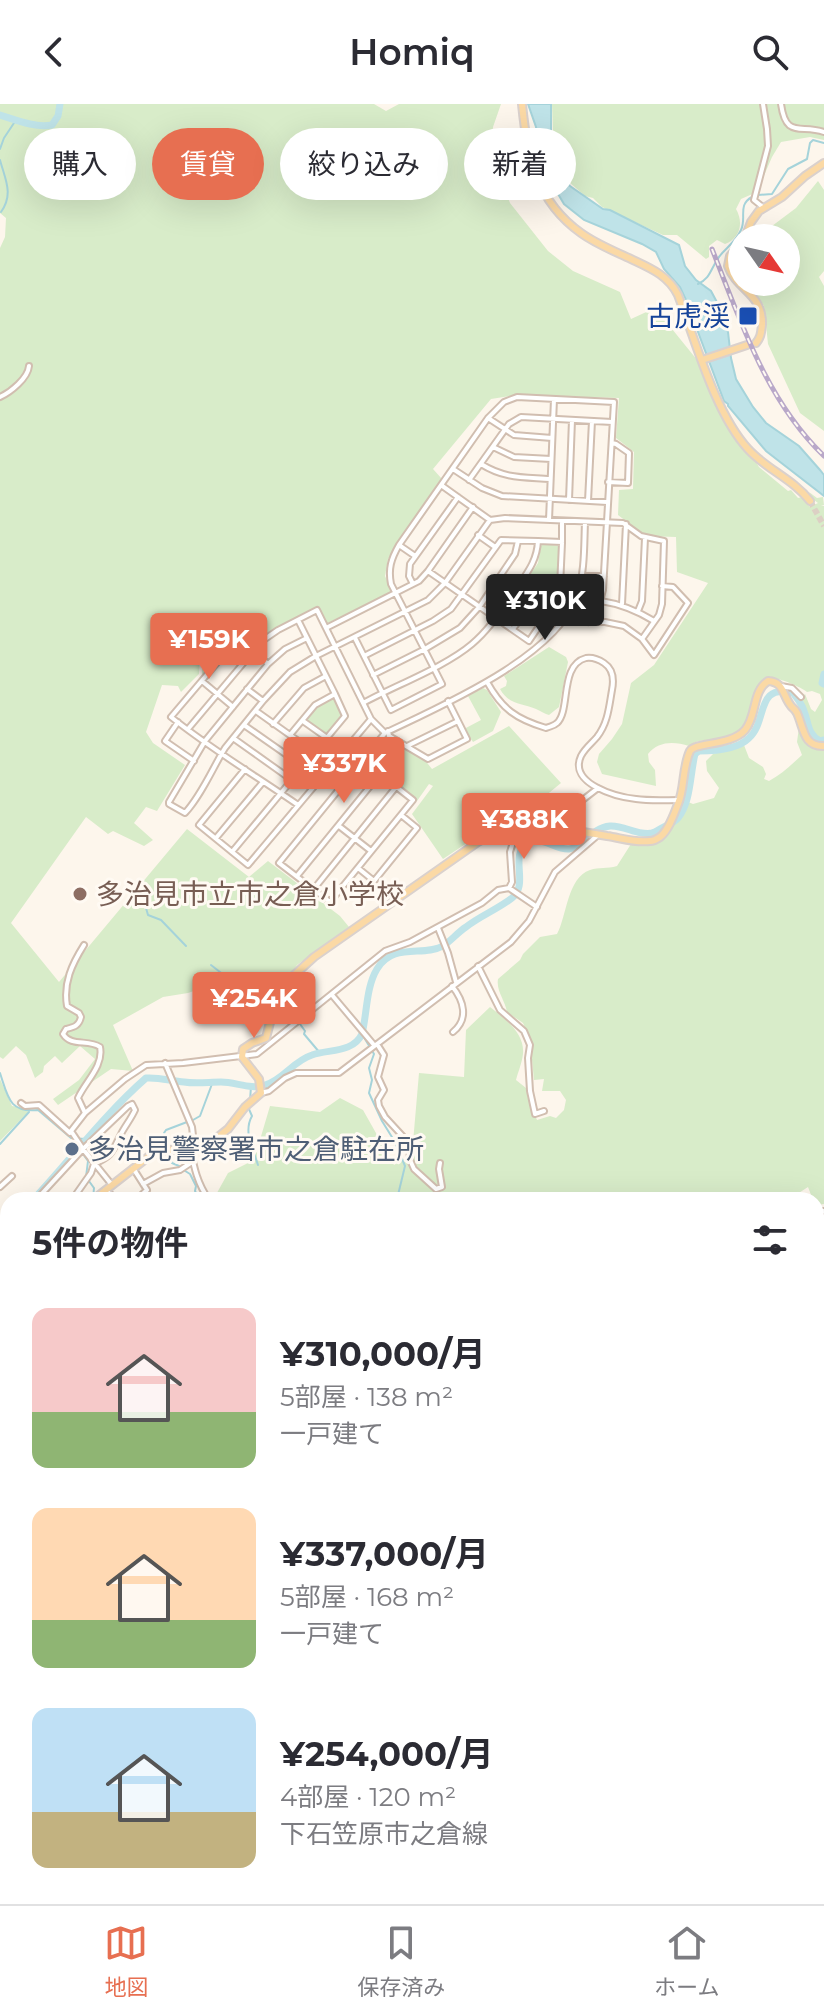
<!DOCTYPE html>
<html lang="ja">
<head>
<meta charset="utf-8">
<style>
	:root { --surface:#fff; --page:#f7f7f7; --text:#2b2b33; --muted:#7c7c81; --line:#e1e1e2; --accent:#e76f51 }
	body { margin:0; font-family:Montserrat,"Noto Sans JP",sans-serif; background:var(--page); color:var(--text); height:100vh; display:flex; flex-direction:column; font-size:30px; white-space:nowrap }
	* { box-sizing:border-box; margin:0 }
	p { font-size:26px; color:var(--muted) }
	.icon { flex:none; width:44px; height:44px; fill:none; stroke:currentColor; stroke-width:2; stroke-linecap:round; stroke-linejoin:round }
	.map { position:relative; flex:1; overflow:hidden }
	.panel { position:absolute; left:0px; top:1088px; width:824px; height:712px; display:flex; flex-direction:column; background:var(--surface); border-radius:24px 24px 0 0; box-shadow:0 8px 32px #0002 }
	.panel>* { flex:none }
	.banner { position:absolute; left:24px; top:24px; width:776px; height:72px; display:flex; gap:16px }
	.needle { width:52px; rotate:124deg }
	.tools { position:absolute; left:728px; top:120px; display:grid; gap:16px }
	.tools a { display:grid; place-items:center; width:72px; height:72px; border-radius:50%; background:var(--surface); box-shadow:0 8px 32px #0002; font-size:40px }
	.price { position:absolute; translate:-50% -68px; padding:0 18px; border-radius:8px; background:var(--accent); color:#fff; font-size:26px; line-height:52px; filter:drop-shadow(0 2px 4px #0008) }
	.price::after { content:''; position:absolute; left:50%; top:48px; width:24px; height:18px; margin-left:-12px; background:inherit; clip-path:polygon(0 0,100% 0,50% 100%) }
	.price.current { background:#222; color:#fff }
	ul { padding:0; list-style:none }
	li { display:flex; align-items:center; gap:24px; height:200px; padding:0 32px }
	li span { display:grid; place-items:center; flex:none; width:224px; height:160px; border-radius:16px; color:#555 }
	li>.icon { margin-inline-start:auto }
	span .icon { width:96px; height:96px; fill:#fffc; stroke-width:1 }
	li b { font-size:34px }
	h2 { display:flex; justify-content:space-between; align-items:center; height:96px; padding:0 32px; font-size:34px }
	.tag { padding:0 28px; border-radius:36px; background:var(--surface); box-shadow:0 8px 32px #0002; font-size:28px; line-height:72px }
	.tag.current { background:var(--accent); color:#fff }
	header { display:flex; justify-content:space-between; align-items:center; height:104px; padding:0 32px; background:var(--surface); font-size:36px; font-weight:600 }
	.tabs { display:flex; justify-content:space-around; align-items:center; height:112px; border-top:2px solid var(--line); background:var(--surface); font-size:22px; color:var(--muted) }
	.tabs a { display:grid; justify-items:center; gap:4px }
	.tabs .current { color:var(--accent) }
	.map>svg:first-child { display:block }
	.green { fill:#d8ecc9 }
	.water { fill:#bfe3e8; stroke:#a5d3da; stroke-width:2 }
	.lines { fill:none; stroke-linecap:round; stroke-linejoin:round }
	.stream { stroke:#a5d3da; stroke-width:2 }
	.river { stroke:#bfe3e8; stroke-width:7 }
	.major-tunnel { stroke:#dcd0c4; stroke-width:6; stroke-dasharray:6 3; stroke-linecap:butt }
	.minor-casing { stroke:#d1beb0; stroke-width:8 }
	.major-casing { stroke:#dad1cd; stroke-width:10 }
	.highway-casing { stroke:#dad1cd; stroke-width:12 }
	.minor { stroke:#fff; stroke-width:4 }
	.major { stroke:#fbd9a5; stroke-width:6 }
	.highway { stroke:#f7b7a3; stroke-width:8 }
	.rail-casing { stroke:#b9a8c9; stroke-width:5 }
	.rail { stroke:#fffaf3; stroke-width:2; stroke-dasharray:6; stroke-linecap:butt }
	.transit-dot { fill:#1a4fb4; stroke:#fffaf3; stroke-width:3 }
	.education-dot { fill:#8d6e63; stroke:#fffaf3; stroke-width:3 }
	.service-dot { fill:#5c6f8a; stroke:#fffaf3; stroke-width:3 }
	.labels { text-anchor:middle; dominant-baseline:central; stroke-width:6; stroke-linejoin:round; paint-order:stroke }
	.transit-label { font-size:28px; fill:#164399; stroke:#fffaf3; text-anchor:end }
	.education-label { font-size:28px; fill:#785e54; stroke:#fffaf3; text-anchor:start }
	.service-label { font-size:28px; fill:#4e5e75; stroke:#fffaf3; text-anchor:start }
</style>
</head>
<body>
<header><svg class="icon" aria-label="back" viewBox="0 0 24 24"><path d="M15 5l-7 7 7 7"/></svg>Homiq<svg class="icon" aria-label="search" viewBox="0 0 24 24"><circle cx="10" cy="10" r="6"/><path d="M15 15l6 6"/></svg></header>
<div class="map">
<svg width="824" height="1800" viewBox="0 0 824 1800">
	<rect width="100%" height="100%" fill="#fdf6ec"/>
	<path class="green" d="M0,0H374L386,7L399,0H501L493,23L495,60L510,99L548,147L573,167L620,188L631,215L655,204L702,262L712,289L759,363L788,387L791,386L798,394L802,393L810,403L818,399L814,396L809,388L817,394L823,393L824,401H821L824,402V634H816L813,630L802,594L805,590L811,605L815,608L822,596L820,590L812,587L807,588C801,583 776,572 768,574C765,574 764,576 762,577L747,617C741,628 727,636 714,636C703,637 698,635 689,642C674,637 658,637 648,650L649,658L655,666L656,682L602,670L597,658L599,650L612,635L622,620L631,579L654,561L708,479L677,468L676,433L645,432L618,411L619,386L633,385L634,348L616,334L619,294L516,291L491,295L433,365L442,375L388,455L385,472L392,488L326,520L317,504L263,534L255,527L237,532L235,522L201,535L199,570L181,588L178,582L162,581L146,628L153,639L185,661L157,707L146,703L134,719L153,736L144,742L113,727L108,730L86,713L11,819L59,878L187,725L249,773L268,757L340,812L349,823L297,861L261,914L214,880L188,889L163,893L113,921L133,967L111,965L58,1001L53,995L79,976L95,955L80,942L62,959L55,952L44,962L43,968L35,974L26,951L16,942L3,955L0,953V144L5,133L6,114L0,109Z
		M552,0H824V36L810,33L781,38L772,53L757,88L741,95L736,105C744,119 740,134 725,140L717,136L709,142V153L706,155L677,131H663L602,103L593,94L585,92L569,78L568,69L561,59L564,44L553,30Z
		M818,77L824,86V167L819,173L824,182V327L800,309L768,240L764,202L748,178H786V134H760L764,128L796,104Z
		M543,440L560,442L558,478C547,481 539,477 530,471L538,459L541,442Z
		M219,537L226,544L202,573L203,543Z
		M549,543L566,553L568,558L559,603L549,611C545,610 541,607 536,605C521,599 509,601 500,585L506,582L507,577L504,572Z
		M483,584L487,586L501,608L493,627L473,638L464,625L481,616L468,592Z
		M333,594L343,610L342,614L329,630H326L307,617L306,615L318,601Z
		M509,622L561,679L544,693L550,707L541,717L530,720L521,715L467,739L443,755L412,710L433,682L429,680L417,697L378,663L388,656L394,659L378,649L387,636L424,655L432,665Z
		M799,623C806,635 809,645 824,645V1100L816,1101V1096H813L808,1083L788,1096H213L228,1069L254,1056L270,1002L320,1008L340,994L363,1006L394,1061L412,1050L419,969L464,973L466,926L490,903C505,915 525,929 523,950C522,959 518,968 516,976L526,984L528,995L537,1016L550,1012L556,1014L564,1006L566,996L560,987H542L544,975L534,976L530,935L523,919L507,908C505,896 496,887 498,875L520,856L523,850L540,833L557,830C567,812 567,774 590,766C599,763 607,765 617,762L631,740H656L664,735L670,722L678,717L682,711L688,698L693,700L714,694L719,684L707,667L706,657L713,650L744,641L749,654L763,663L766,670L764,675L769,677C782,670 792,660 802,651L797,638Z
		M0,975L12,1002L31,1005L0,1037Z
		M3,1244L8,1247V1372L0,1363V1246Z
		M824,1286V1438H816V1287Z
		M824,1454V1572L816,1558V1458Z
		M0,1512H8V1570L0,1559Z
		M816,1568L824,1579V1688L816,1698Z
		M348,1792H430L446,1800H351Z
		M648,1792H692L693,1798L706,1792H711L713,1795L711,1800H647Z"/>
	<path class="water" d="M528,0H551V48L554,58L570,82L603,105L610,106L679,141L685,162L696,176L711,187L720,204L728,228L731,254L736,275L753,303L766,319L799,342L820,366L824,371V392L766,347L728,302V300L724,297L695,220L696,217L680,183L664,165L656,148L642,140L584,116L564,100L541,61L536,23Z"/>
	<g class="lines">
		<path class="stream" d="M0,45L4,34L16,16
			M0,56C5,75 14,90 1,108
			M758,91L772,90L788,65L807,55L810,39L813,36L824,39
			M698,180C710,174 710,167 717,156C723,145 734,141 741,126C747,114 737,101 752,93
			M142,790L148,811L161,816L186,842
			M211,861L243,886L266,909
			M278,913L291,918L296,915
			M300,920L305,927L304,930L320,949
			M362,930L374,950L369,964L372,976L369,989L382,1017L395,1038L405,1062L398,1091L401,1096
			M0,969C8,993 9,1009 38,1006L71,1034L85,1035
			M250,997L251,982
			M248,1003L252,1012C243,1028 253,1045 258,1061
			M193,1016L200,1012L212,980
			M0,1040L29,1008
			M169,1042L164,1029L166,1026L187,1018
			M77,1044L78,1045
			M170,1049L172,1059L179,1062
			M83,1050L88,1057L86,1073L94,1084L93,1095
			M182,1065L190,1070L196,1082L195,1087L200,1096"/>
		<path class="river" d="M0,11C16,16 35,24 52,21L58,12L60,0
			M824,570L822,579L824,580
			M33,1096C71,1055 104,1011 146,974C159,973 171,977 184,978C196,980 209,978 221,978C236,978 251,986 265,981C283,976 293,957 312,951C329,945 353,949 362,930C367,910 366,883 377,865C393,838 423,853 443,842C451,837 458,828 466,823C480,812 498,805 512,794C530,780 508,751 528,739C541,731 555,746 569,745C584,744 590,724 610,722C624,721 638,732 652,729C656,728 658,726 662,724C667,721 674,719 678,714C691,698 690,670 695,650L699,647C714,647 738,645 749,634C768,617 755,579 793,589C797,594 802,600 804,607C809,619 807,630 820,637L824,636
			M0,1121L8,1115
			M530,1792L538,1800"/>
		<path class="major-tunnel" d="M810,397L824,422"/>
		<defs>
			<path id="minor" d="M763,0L767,25L768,42L754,96L764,104
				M781,0C786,35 800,20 824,28
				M0,293C11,288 28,274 29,262
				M488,314L514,331L552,334
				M493,343L514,353L551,355
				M481,360C505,375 524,373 550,375
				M453,365L482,384L502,392L607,398
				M469,376L509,320L521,313L612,318
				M608,378L628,379L629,349L616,340L612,339
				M441,381L490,416
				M569,396L572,316
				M588,397L592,317
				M549,416L554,295
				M478,431L495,443
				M562,439L559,505L582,518H605L624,522L642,535L654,551L688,499L673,483L662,482
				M399,441L415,452
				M428,467L529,537L546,512L547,494L539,488
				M583,472H604
				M413,480L409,472L410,460L458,393
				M601,497C621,500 636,506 654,517
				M622,500L626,420
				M638,507L642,497L645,434
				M298,516L335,590
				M326,524L419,477L428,467L473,403
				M513,525L544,481H559
				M355,534L391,606L442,580L391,480C388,465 391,455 399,441L488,314L504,298L517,293L614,298L603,486L600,497L588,518
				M364,552L433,517L451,505L501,436L538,437
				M268,560L285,545L307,534
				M373,571L425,545L460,524L480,502L515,450L518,437
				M202,577L233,603
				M487,578C502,605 516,615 546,624C551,622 554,622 557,619C571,606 559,561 586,554C593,553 598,555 604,559C613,565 614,576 612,586C609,603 608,619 597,633C592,639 585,644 581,652C568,680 617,693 636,695C650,697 665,696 680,696
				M781,582L792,584L801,593
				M247,585L263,597
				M363,599C396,581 445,563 472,540C490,525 502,505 515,487C526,470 537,458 538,437L562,438V417
				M256,607L332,661
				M303,617L327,634
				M178,618L165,637L194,657
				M273,620L304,584L326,572
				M244,621L304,663
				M188,625L262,537L278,526L317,506L371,615L385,629C441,602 556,553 577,492C585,468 584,442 585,418
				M388,627L389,632L428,655L467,635L448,597
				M233,634L292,676
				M407,642L458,617
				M245,665L199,721L248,761L371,615
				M298,701C256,672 211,645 171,613L233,540C248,537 258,551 268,560L205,637L169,698V700L185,709C200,693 211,668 222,649L225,644L263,597L290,568L316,552L428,496L445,479L490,416L505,414L623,419L641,432L664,437L662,500L659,511L642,535
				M339,722L371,747
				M553,723L558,715L598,684
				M216,734L263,678
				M232,748L345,612L335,590L315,601L290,631
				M358,764L374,777L417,724L401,711
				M297,772L380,670L413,696L330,798L279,759L385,629
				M509,784L512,778L510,748L514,735L512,725
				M313,786L396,683
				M438,824L448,849L456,878
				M84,841C72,860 63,879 67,902L79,909L81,913C79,922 74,923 66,925L63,930C71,943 88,935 100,943C104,962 85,978 78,994L85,1009
				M478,862L500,906L524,927L530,941L528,954L530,987L535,1010L544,1007
				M452,882C464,897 469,915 453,928
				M332,891L374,941
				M377,940L384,951L378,973L384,986L378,996L379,1002L385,1013L409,1039L410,1056L414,1065L436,1085L442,1083L439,1065L440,1059
				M165,959L192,1023L194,1040
				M261,989L269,987L285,974L296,969H339L511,838L529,817L555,768L598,731
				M21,999L25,1002L39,1001L70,1029
				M190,1043C194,1063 197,1079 209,1096
				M133,1064L147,1086L136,1096
				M143,1080L163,1069L180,1066L192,1058
				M112,1081L83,1045L71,1027L85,1009L125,975L146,961L183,959L257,950L385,847L410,838L482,799L498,786L509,784L537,803
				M0,1083L12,1072
				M105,1086L118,1096
				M36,1096L83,1045L128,1002L132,1000L135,1006C131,1015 125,1022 121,1030C112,1047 114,1051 94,1060L91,1069L72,1096
				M816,1107H824
				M0,1125L8,1119
				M816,1127L824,1122
				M816,1129L824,1144
				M0,1149L8,1162
				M816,1177L824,1192
				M0,1222L8,1224
				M816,1225L824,1239
				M816,1233L824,1228
				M816,1277H824
				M0,1381L8,1402
				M0,1441L8,1428
				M816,1445L824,1444
				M816,1450L824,1448
				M0,1457L8,1467
				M0,1483L8,1478
				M0,1495L8,1490
				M816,1564L824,1577
				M816,1590L824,1585
				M816,1607C822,1619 819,1631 824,1643
				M816,1668L824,1665
				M816,1684L824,1687
				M816,1747L824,1750
				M816,1751L824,1754
				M440,1792L460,1800
				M509,1792L518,1800
				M579,1792L592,1800
				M485,1800L494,1792
				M595,1800L598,1792"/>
			<path id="major" d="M522,0C527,52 536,97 581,129C596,140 614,147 631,155C650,164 668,171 678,191C696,238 715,309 748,345C766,365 793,375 810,397
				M745,134L751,118L759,107L782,93L805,72L824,59
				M742,138L730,152L728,162C737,187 763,189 762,221C761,229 761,233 756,239
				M702,256L747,241
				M93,1096L152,1050L204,1039L218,1033L228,1025L245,1003L261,989L259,975L242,953L243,945L252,939L266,934L273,907L284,884L292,873L314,853L478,738C496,727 513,722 535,721C559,724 583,728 607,732C621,734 635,739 650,737C653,737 657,735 660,733C669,726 674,710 678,700C685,684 682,664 690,647C695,638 731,642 745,626C757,612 752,587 768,577C783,578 782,588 789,599C794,607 792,601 797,609C804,624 803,643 824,642
				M0,1170L8,1164"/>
			<path id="highway" d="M0,1405L8,1411
				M158,1792L159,1800"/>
		</defs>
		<use href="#minor" class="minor-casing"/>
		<use href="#major" class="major-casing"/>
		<use href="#highway" class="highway-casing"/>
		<use href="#minor" class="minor"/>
		<use href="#major" class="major"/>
		<use href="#highway" class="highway"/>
		<defs>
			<path id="rail" d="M712,145C741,218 766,296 824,352"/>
		</defs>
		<use href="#rail" class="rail-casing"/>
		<use href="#rail" class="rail"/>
	</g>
	<rect class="transit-dot" x="738" y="202" width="20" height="20" rx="4"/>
	<circle class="education-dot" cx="80" cy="790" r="8"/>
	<circle class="service-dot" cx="72" cy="1045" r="8"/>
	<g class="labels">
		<g class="transit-label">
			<text x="730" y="212">古虎渓</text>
		</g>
		<g class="education-label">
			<text x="96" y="790">多治見市立市之倉小学校</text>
		</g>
		<g class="service-label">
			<text x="88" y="1045">多治見警察署市之倉駐在所</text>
		</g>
	</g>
</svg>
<div class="tools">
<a><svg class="needle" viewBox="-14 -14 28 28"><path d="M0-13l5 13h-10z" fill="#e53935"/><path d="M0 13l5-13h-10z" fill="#7c7c81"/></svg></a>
</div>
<b class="price current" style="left:545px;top:538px">¥310K</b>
<b class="price" style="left:209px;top:577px">¥159K</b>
<b class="price" style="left:344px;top:701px">¥337K</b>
<b class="price" style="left:524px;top:757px">¥388K</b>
<b class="price" style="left:254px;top:936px">¥254K</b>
<div class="banner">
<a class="tag">購入</a>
<a class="tag current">賃貸</a>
<a class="tag">絞り込み</a>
<a class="tag">新着</a>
</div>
<section class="panel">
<h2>5件の物件<svg class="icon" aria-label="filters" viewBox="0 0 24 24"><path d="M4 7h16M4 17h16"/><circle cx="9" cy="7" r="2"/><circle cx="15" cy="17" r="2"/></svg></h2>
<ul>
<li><span style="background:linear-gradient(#f6c9c9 65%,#8fb573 0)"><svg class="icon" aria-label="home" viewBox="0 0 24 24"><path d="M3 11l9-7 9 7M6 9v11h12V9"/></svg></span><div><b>¥310,000/月</b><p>5部屋 · 138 m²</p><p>一戸建て</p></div></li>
<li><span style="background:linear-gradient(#ffd9b3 70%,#8fb573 0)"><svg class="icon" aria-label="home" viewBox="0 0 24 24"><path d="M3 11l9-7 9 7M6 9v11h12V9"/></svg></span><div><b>¥337,000/月</b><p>5部屋 · 168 m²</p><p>一戸建て</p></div></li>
<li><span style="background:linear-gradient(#bfe0f5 65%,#c2b280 0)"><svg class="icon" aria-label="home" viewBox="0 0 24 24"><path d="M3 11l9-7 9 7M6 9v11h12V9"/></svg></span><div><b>¥254,000/月</b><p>4部屋 · 120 m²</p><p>下石笠原市之倉線</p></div></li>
</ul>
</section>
</div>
<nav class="tabs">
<a class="current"><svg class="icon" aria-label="map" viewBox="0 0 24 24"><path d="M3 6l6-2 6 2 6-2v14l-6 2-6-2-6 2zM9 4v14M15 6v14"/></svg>地図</a>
<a><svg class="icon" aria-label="saved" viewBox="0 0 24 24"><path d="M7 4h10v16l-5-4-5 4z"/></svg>保存済み</a>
<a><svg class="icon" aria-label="home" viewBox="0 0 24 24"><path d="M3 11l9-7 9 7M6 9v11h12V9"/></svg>ホーム</a>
</nav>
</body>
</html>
